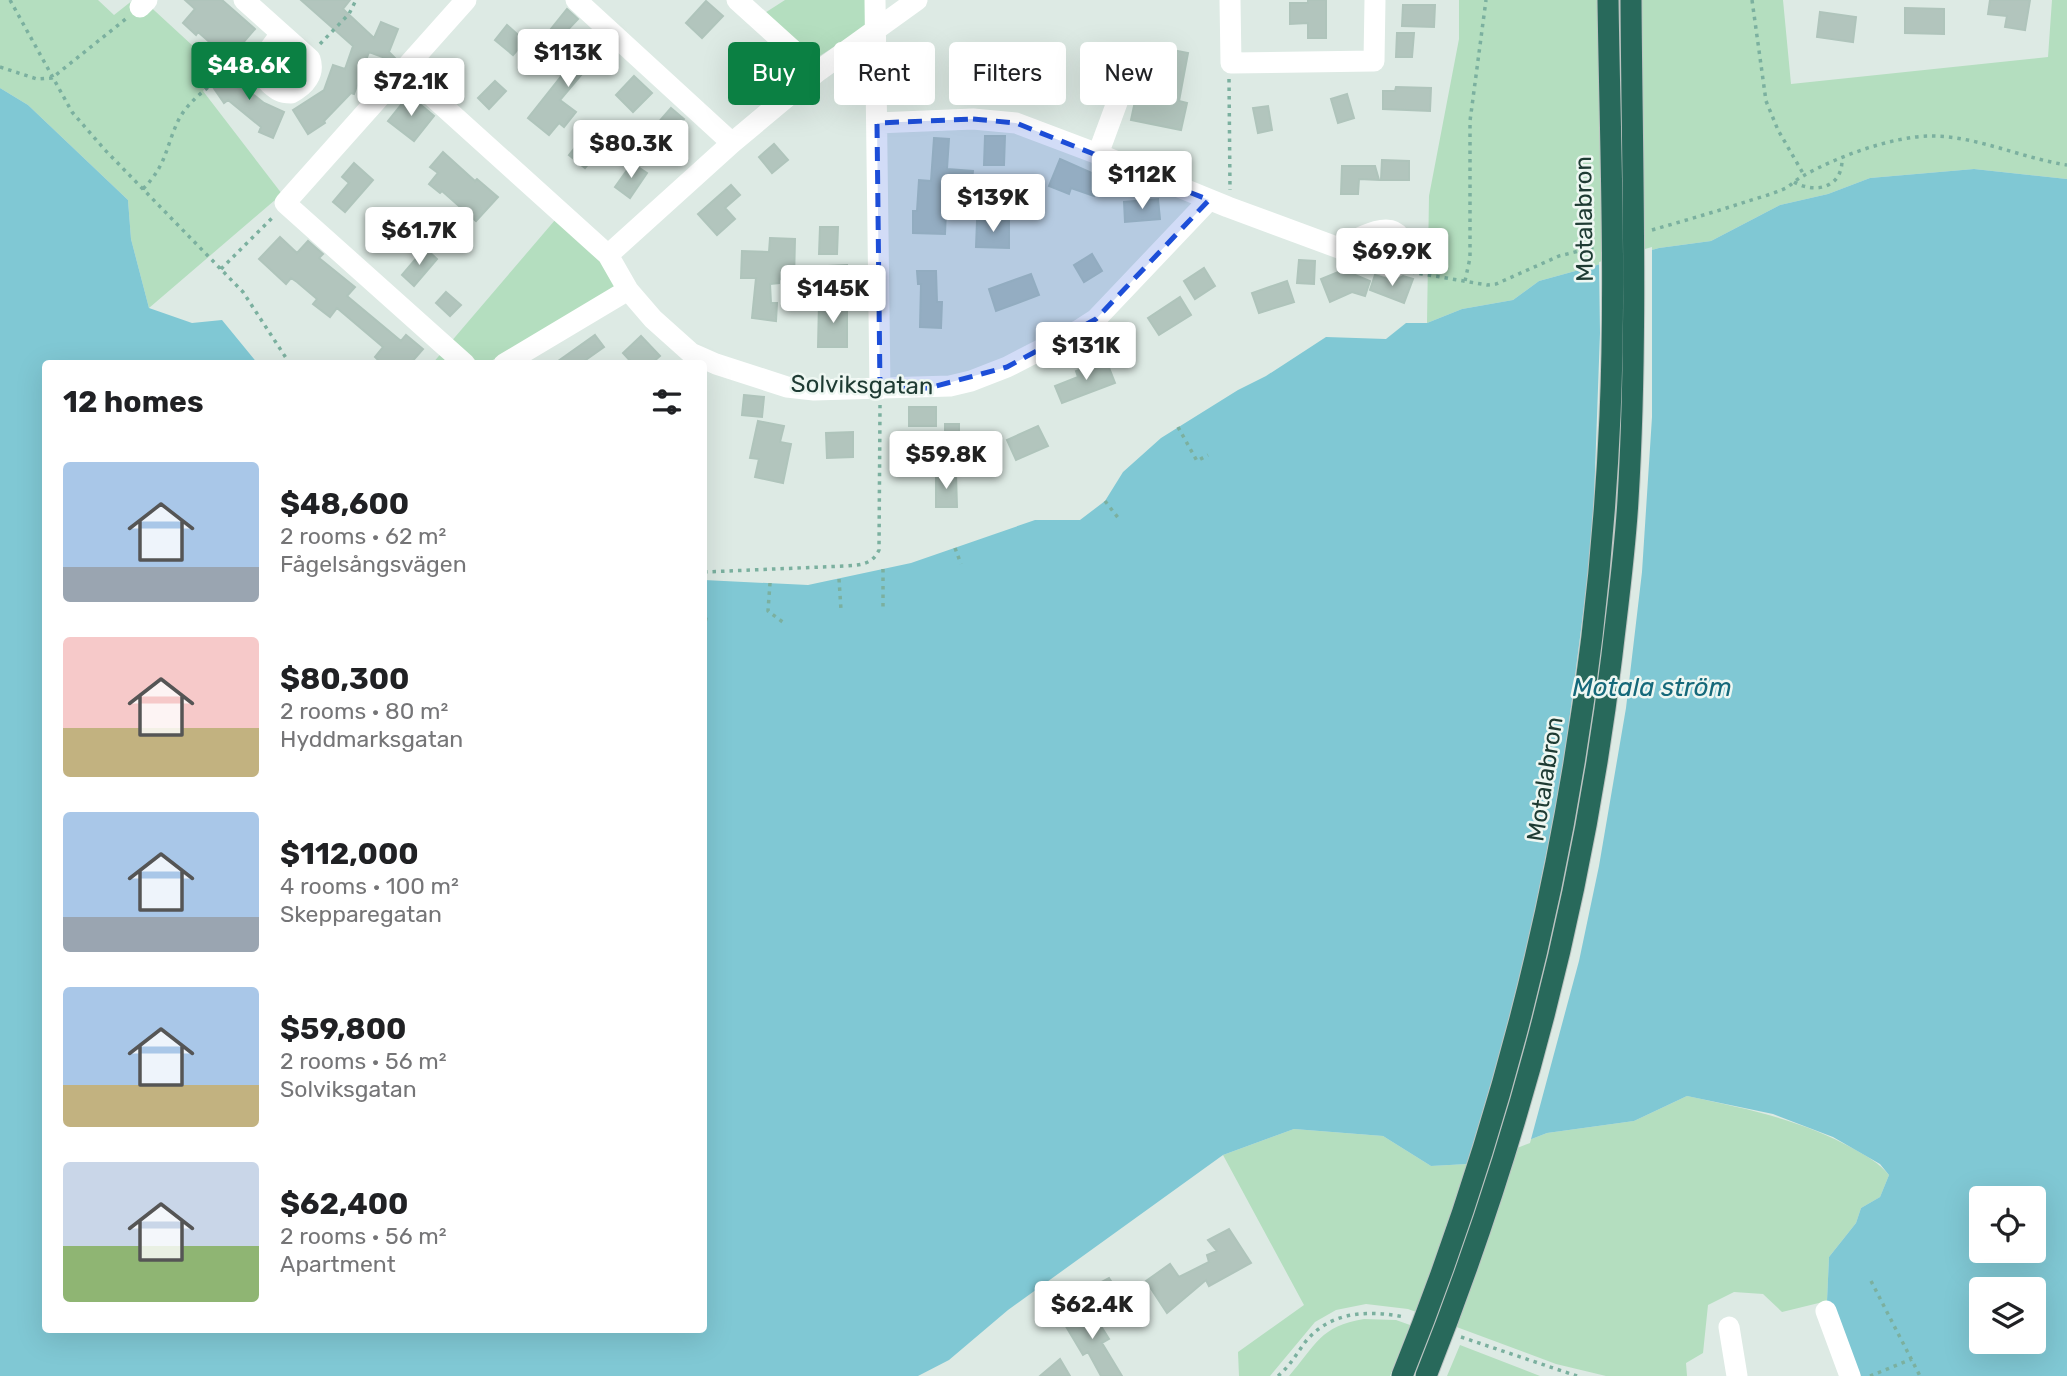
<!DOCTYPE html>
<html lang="en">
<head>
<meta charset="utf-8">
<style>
	:root { --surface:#fff; --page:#f6f6f6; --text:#202124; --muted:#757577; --accent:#0b8043 }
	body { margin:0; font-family:Rubik,sans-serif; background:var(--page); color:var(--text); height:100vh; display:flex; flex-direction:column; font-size:26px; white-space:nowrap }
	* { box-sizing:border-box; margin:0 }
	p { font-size:23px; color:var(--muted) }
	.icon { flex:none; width:38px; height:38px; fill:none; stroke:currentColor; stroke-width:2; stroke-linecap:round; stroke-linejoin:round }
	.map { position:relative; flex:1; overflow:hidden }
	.side { position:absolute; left:42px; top:360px; width:665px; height:973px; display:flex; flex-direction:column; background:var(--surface); border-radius:7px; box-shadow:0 7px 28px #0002 }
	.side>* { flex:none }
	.top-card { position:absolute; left:728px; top:42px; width:665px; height:63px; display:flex; gap:14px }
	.buttons { position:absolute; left:1969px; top:1186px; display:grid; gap:14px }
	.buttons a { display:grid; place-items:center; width:77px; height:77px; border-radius:7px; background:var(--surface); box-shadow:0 7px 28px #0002; font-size:35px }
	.price { position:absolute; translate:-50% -60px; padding:0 16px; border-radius:7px; background:#fff; color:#222; font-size:23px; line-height:46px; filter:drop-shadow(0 2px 4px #0008) }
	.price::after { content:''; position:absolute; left:50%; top:42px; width:21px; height:16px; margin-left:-10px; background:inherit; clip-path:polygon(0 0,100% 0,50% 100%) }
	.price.selected { background:var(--accent); color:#fff }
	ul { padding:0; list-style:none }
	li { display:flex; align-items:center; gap:21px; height:175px; padding:0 21px }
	li span { display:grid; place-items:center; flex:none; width:196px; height:140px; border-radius:7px; color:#555 }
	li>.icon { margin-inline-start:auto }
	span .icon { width:84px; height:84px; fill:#fffc; stroke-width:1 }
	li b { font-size:30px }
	h2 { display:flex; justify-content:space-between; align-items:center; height:84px; padding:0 21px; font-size:30px }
	.chip { padding:0 24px; border-radius:7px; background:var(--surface); box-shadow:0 7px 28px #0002; font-size:24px; line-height:63px }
	.chip.selected { background:var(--accent); color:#fff }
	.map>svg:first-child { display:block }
	.green { fill:#b4debf }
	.water { fill:#80c8d4; fill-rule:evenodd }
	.pier { fill:#ddeae4 }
	.building { fill:#b2c5bd; stroke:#afc4bb; stroke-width:2 }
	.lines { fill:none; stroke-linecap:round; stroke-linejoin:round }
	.path { stroke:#7bb09f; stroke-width:3.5; stroke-dasharray:3.5 5; stroke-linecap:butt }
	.minor { stroke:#fff; stroke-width:21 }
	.highway-bridge-casing { stroke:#bcc4c2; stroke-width:23; stroke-linecap:butt }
	.highway-bridge { stroke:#28695b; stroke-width:21 }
	.marked { fill:#1d4ed8; fill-opacity:0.2; stroke:#1d4ed8; stroke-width:5; stroke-dasharray:14 9; stroke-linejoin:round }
	.labels { text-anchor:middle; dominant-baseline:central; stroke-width:5; stroke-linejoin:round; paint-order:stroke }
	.street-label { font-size:24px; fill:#1e3b33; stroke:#eef7f2 }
	.water-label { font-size:26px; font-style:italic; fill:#15697a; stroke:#eef7f2 }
</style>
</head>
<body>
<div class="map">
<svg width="2067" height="1376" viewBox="0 0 2067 1376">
	<rect width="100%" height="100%" fill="#ddeae4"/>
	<path class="green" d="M0,0H98L114,15L133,0H143L218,69L203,91L282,194L149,308L131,239L128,200L28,105L0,88Z
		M785,0H873V22L818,57L760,16Z
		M1459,0H1783L1791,84L2048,57L2052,0H2067V179L1974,169L1870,178L1828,194L1780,205L1711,241L1659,248L1539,281L1513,300L1462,309L1427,323L1429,196L1459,39Z
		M567,206L627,281L486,364H432Z
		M1687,1096C1747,1109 1800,1119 1854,1149C1868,1157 1879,1163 1889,1175L1880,1197L1861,1208L1856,1223L1829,1257L1827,1301L1782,1312L1763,1294L1734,1292L1708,1305L1703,1353L1686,1363L1687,1376H1606L1556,1364L1408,1309L1366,1304L1336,1310L1315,1322L1270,1376H1239L1238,1352L1304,1305L1223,1155L1294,1129L1383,1136L1431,1166L1468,1164L1547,1133L1634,1121Z
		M1364,1319L1396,1320L1410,1325L1390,1376H1289C1316,1345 1320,1326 1364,1319Z
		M1460,1345L1540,1376H1447Z"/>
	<path class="water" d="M0,88L28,105L128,200L131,239L149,308L192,323L222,320L258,364H46V1330H704V580L808,585L911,563L1035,520H1080L1105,501L1123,472L1161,438L1238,390L1266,376L1326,337L1386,339L1406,323H1427L1462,309L1513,300L1539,281L1659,248L1711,241L1780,205L1828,194L1870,178L1974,169L2067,179V1376H1861L1827,1301L1829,1257L1856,1223L1861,1208L1880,1197L1889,1175L1880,1164L1833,1137L1773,1114L1687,1096L1634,1121L1547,1133L1468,1164L1431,1166L1383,1136L1294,1129L1223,1155L1008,1310L949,1360L918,1376H0ZM1981,1199H2034V1251H1981ZM1981,1290H2034V1342H1981Z"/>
	<path class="pier" d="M1652,247V417L1642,572L1626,708L1599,866L1579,961L1530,1143L1466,1168L1511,1016L1527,949L1562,776L1589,568L1594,499L1600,333L1599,262Z"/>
	<path class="building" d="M185,0H222L255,29L229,59L198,32L196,35L183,23L195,9Z
		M301,0H350L343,9L374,38L381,22L398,29L389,52L396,59L393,61L369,52L354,94L351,93L324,121L325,123L308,134L293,110L324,90L333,65L345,69L353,46Z
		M1308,0H1326V38H1308V23L1290,24V3H1308Z
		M1990,0H2030L2025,30L2005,27L2007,16L1988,14Z
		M706,1L723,16L702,38L686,23Z
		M1403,5H1435L1434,27L1402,26Z
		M1905,8L1944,9V34L1905,33Z
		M567,9L578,19L538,61L531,54Z
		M1820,12L1856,17L1853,42L1817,37Z
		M507,25L525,41L513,55L495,40Z
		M1397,33H1414L1412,57H1396Z
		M590,40L617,60L607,73L592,62L560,100L576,112L564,127L559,123L549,135L528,118Z
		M1147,45L1188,53L1179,101L1187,103L1181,130L1131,120Z
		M749,53H763V73H749Z
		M244,65L252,83L245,88L264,103L284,112L273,138L259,132L261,127L228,100L224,103L213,87Z
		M634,76L652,93L633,112L616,95Z
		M495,81L506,91L489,109L478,98Z
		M1396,87L1431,88L1430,111L1383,109V91H1395Z
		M1347,94L1354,118L1338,123L1331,99Z
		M409,95L434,116L414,141L388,121Z
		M1268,106L1272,130L1258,133L1253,108Z
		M671,108L684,119L647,162L630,146L640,135L644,139Z
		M584,126L605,144L585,168L569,155L580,141L575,136Z
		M985,136H1005L1004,165H984Z
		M934,138L949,139L947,169L973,171L971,190L947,188L945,234L913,233V211H917L919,180L931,181Z
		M774,144L788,160L772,173L759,157Z
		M443,152L475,181L477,179L498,197L476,221L442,191L440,193L429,184L438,173L430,167Z
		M1060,159L1101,177L1094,196L1071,188L1069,194L1049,186Z
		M1382,160L1409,161V180H1381Z
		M354,163L373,180L345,212L333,202L349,183L342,177Z
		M632,163L647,173L630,198L615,187Z
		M1342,166H1375L1379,180L1359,179L1358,194H1341Z
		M731,185L740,195L725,208L735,219L717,235L698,214Z
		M1158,199L1160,219L1125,222L1124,202Z
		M402,209L430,232L419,244L401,229L383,250L369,238L388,215L393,219Z
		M977,221H1009V248L976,247Z
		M820,227H838L837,254H819Z
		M280,237L297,253L308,241L323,254L319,258L355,287L347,296L401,341L406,335L423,349L410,364H382L375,357L383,347L337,308L330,317L313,304L317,299L297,282L291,278L286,284L259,259Z
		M770,238L795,239L794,280L779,279V283L770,284L771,303H777L776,321L752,318L756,278H741L742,251L769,252Z
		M425,248L437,259L414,286L402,275Z
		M1092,254L1102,271L1084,282L1074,265Z
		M1299,260L1315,261L1314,284L1297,283Z
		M847,265L848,279L830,280L829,266Z
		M1204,268L1215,286L1195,299L1184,281Z
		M1343,270L1370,281L1365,296L1352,292L1330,302L1321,279Z
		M917,271H936L937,302H942L941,328L920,327L921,284H918Z
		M1031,274L1039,295L996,311L989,289Z
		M1375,275L1394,281L1403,276L1413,279L1404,303L1370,290Z
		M1287,281L1294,302L1259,313L1252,293Z
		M446,292L461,305L450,316L436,303Z
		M1180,297L1191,315L1159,335L1148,318Z
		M819,303H847V347H818Z
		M595,335L604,347L580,364H554Z
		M641,336L660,356L651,364H633L623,353Z
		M1106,360L1115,383L1062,403L1055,386L1078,377L1076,371Z
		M744,395L764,397L762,417L742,415Z
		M909,407H936V426H909Z
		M758,421L784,426L780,442L791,444L783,483L755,477L759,459L750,458Z
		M945,424H959V457H945Z
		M1038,426L1048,446L1016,460L1007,440Z
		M853,432V457L827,458L826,433Z
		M936,474H956L957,507H936Z
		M1229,1229L1251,1263L1209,1286L1206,1280L1167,1313L1146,1281L1170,1264L1179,1277L1209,1262L1207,1255L1217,1251L1208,1240Z
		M1109,1278L1121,1297L1106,1306L1094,1286Z
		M1089,1307L1109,1339L1102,1343L1122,1376H1101L1088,1352L1083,1355L1064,1323Z
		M1060,1359L1070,1376H1040Z"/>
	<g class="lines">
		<path class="path" d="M10,0L72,112L105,150L243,292L290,364
			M1752,0L1766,101L1778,130L1804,175
			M320,44L349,14L356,0
			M0,67L37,79L52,78L127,18
			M1229,79L1230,190
			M1794,182C1815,194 1842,188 1842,160
			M143,189C167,164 165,149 178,121C188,99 223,75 243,62
			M1652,230C1683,221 1715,212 1745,202C1758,198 1773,194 1786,188C1792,184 1797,179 1803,176C1836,157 1893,136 1931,136C1977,136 2021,158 2067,165
			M221,269L274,216
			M1411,272L1487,285L1496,284L1559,256L1595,247
			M1465,281L1470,258V121L1486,0
			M1178,427L1197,461L1208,455
			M1105,501L1119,519
			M955,548L961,564
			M883,569V611
			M704,572L845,566C860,565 872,565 879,550L880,405
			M839,579L841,610
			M770,583L768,611L784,623
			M704,619L710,620
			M1871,1281L1920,1376
			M1461,1337L1577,1376
			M1278,1376C1290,1366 1297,1353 1306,1341C1331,1311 1369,1310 1404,1317
			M1870,1376L1912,1359"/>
		<path class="minor" d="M244,0L310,59C315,74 305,86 291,93C281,93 277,90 270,84C251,67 270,49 281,34
			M576,0L732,143
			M737,0L817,72
			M875,0L880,389
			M1230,0L1231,63L1374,61L1375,0
			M140,7L147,0
			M403,70L608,255L628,290L653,319L691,353L716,364L787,387L814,390L950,386L971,381L1007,367L1079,330L1096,319L1209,200
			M877,123L973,119L1016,123L1098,154L1228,207L1393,268C1399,259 1407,248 1400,237C1388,219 1354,241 1339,248
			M1098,154L1122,89
			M608,255L732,143L817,72L917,0
			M465,364L285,203L466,0
			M504,364L628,290
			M1826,1311L1850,1376
			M1729,1327L1737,1376"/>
		<defs>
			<path id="highway-bridge" d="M1402,1376C1527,1067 1595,749 1610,416C1616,278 1610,138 1608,0
				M1426,1376C1519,1142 1582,905 1612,655C1618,603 1625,552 1628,500C1638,334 1632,167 1631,0"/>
		</defs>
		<use href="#highway-bridge" class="highway-bridge-casing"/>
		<use href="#highway-bridge" class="highway-bridge"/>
	</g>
	<path class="marked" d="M973,119L1016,123L1209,200L1096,319L1007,367L929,388L880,389L877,123Z"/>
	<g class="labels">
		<g class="street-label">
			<text transform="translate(1584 219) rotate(-91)">Motalabron</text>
			<text transform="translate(862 385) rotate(1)">Solviksgatan</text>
			<text transform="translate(1545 779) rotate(-81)">Motalabron</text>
		</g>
		<g class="water-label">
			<text x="1652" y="687">Motala ström</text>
		</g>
	</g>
</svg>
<div class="buttons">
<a><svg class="icon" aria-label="locate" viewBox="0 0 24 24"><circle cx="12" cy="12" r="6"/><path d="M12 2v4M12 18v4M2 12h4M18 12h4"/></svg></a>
<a><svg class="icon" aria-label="layers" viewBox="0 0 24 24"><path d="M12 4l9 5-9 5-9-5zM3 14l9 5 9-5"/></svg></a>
</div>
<b class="price" style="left:568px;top:89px">$113K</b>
<b class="price selected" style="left:249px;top:102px">$48.6K</b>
<b class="price" style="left:411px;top:118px">$72.1K</b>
<b class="price" style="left:631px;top:180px">$80.3K</b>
<b class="price" style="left:1142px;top:211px">$112K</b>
<b class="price" style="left:993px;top:234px">$139K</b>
<b class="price" style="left:419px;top:267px">$61.7K</b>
<b class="price" style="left:1392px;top:288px">$69.9K</b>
<b class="price" style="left:833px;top:325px">$145K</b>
<b class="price" style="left:1086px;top:382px">$131K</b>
<b class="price" style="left:946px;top:491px">$59.8K</b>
<b class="price" style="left:1092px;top:1341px">$62.4K</b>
<div class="top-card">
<a class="chip selected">Buy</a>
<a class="chip">Rent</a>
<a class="chip">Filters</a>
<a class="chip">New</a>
</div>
<section class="side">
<h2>12 homes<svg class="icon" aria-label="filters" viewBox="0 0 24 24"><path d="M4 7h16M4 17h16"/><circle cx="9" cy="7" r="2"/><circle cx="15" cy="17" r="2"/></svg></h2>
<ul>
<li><span style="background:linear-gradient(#a9c7e8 75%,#9aa5b1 0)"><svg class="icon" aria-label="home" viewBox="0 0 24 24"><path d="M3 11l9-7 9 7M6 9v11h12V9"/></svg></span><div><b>$48,600</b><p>2 rooms · 62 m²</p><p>Fågelsångsvägen</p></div></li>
<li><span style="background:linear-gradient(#f6c9c9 65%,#c2b280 0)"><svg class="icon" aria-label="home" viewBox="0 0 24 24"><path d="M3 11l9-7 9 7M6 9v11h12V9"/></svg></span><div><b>$80,300</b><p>2 rooms · 80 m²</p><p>Hyddmarksgatan</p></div></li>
<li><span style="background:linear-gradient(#a9c7e8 75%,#9aa5b1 0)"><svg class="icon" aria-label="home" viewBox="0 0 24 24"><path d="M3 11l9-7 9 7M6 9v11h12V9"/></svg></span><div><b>$112,000</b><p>4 rooms · 100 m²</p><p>Skepparegatan</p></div></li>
<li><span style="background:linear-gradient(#a9c7e8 70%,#c2b280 0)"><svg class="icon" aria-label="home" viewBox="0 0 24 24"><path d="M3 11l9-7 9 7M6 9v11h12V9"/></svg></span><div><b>$59,800</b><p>2 rooms · 56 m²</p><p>Solviksgatan</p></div></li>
<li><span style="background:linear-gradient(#c9d6e8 60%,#8fb573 0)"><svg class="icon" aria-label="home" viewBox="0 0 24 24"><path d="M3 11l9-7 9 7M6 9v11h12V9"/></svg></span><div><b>$62,400</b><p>2 rooms · 56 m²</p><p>Apartment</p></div></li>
</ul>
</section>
</div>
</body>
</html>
